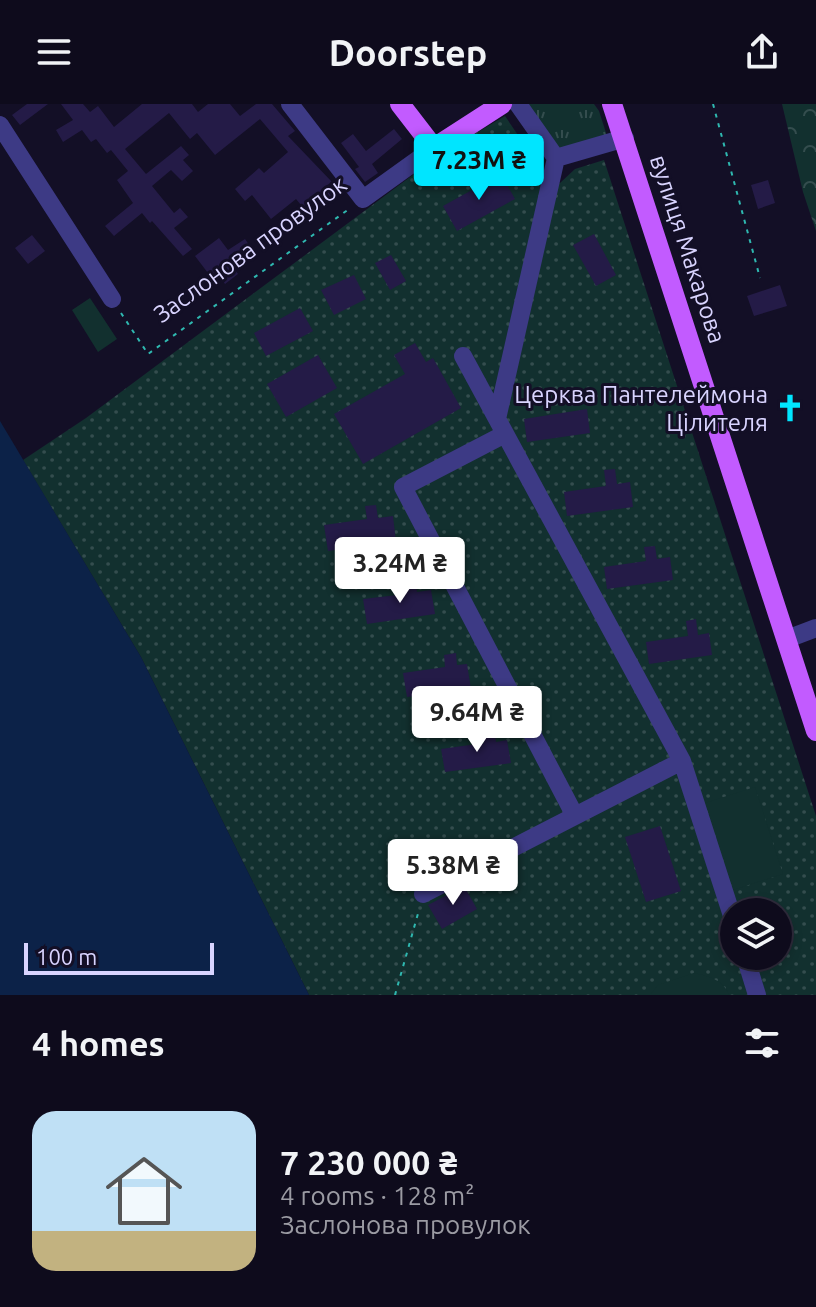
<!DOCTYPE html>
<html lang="en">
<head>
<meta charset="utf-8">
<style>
	:root { --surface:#0e0b1c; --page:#171425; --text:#f1f3f6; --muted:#9b9ba3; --line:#2e2b3b; --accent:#00e5ff }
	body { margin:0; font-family:Ubuntu,sans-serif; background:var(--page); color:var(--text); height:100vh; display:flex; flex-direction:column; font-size:30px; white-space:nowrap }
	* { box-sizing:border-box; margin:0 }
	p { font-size:26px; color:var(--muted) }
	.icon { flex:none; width:44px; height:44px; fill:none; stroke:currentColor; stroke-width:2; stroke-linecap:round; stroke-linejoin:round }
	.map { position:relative; height:891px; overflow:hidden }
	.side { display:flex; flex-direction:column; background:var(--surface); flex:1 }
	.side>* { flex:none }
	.tools { position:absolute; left:720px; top:794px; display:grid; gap:16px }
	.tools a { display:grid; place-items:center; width:72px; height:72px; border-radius:50%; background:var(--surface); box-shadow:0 4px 12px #0003,0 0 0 2px var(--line); font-size:40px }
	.scale { position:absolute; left:24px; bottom:20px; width:190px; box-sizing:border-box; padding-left:8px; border:4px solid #d9d4ff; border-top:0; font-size:22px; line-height:28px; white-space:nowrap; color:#d9d4ff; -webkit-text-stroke:6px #130f26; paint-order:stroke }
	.price { position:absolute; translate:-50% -68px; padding:0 18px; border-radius:8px; background:#fff; color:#222; font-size:26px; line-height:52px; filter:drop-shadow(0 2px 4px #0008) }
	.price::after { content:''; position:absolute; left:50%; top:48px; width:24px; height:18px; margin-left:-12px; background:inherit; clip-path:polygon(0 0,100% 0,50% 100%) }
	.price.active { background:var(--accent); color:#111 }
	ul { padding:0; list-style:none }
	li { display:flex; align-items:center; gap:24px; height:200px; padding:0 32px }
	li span { display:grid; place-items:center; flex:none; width:224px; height:160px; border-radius:24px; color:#555 }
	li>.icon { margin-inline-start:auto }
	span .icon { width:96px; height:96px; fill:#fffc; stroke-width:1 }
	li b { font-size:34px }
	h2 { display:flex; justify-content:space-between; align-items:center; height:96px; padding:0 32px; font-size:34px }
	header { display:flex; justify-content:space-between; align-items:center; height:104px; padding:0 32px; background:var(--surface); font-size:36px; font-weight:600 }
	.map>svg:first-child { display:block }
	.grass { fill:url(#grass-tufts) }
	.forest { fill:url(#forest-crowns) }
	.park { fill:url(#park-dots); fill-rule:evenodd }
	.pitch { fill:#12302f }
	.water { fill:#0c2248 }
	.building { fill:#241b47 }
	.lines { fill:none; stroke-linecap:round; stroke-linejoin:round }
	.path { stroke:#2fb8b0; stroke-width:2; stroke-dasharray:4 6; stroke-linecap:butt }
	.minor { stroke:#3d3a85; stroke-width:18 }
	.major { stroke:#c25bff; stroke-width:20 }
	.labels { text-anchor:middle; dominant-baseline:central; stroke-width:6; stroke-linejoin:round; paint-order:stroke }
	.street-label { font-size:24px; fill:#d9d4ff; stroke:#130f26 }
	.poi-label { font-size:24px; fill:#d9d4ff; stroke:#130f26; text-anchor:end }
</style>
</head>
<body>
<header><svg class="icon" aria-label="menu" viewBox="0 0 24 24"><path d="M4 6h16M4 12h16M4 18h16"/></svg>Doorstep<svg class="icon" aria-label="share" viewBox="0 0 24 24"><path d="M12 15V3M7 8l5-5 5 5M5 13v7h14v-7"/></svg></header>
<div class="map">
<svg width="816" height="891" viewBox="0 0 816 891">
	<defs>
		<pattern id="grass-tufts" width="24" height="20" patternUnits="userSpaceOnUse" patternTransform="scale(2)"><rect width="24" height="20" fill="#12302f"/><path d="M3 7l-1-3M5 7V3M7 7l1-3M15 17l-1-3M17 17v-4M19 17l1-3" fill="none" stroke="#344d4e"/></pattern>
		<pattern id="forest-crowns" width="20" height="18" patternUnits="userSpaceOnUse" patternTransform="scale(2)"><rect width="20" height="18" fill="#12302f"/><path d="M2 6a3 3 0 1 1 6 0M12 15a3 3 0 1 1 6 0" fill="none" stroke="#344d4e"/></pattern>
		<pattern id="park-dots" width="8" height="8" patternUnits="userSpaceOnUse" patternTransform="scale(2)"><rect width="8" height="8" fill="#12302f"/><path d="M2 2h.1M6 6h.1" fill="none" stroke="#344d4e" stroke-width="1.8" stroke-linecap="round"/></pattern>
	</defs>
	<rect width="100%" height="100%" fill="#130f26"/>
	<path class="grass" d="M527,0H594L599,7L607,32L558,47Z"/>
	<path class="forest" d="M782,0H816V127L803,88Z"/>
	<path class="park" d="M505,12L535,56L537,67L543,77L560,79L575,65L604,56L816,712V891H309L141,553L23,356L86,314L441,50ZM734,808H778V852H734Z"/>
	<path class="pitch" d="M90,194L117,235L98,248L72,206Z
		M755,683L783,770L733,786L705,699Z
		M694,869C708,872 724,876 729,891H650L658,881Z"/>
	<path class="water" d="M0,317L141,553L309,891H0Z"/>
	<path class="building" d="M27,0H48L20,21L12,11Z
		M61,0H83L90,8L98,2L114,23L142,0H192L198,8L208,0H230L240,12L256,0H272L295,27L288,32L332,78L324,83L333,94L310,112L296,95L271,115L252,91L245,97L235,85L259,64L264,69L288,48L260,15L215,51L197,29L190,35L169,9L125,45L146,70L181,42L189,51L183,56L193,67L182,77L171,66L152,82L174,109L180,104L188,113L174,124L192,145L183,152L152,117L150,119L142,109L114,132L105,122L133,99L117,76L128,67L111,46L107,49L96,35L91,38L82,26L63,38L56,26L73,16Z
		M394,25L402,35L372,60L378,69L365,78L355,65L359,63L341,39L353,30L366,47Z
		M501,70L515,95L457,127L443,102Z
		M768,76L775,99L758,105L751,81Z
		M594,130L616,171L596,182L573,141Z
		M32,131L45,147L28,160L15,144Z
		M219,134L228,146L245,135L254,148L233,163L238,170L225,180L220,173L214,177L195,152Z
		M391,151L406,177L390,186L375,159Z
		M354,171L366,195L334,211L321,186Z
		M780,181L787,202L754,212L747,192Z
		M300,204L313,227L266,252L254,229Z
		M415,239L426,258L433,254L461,304L363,360L334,310L405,270L394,251Z
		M318,251L337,284L286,313L267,280Z
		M587,305L590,329L527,338L524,315Z
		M615,365L617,380L630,378L633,403L567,412L564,388L606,382L604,366Z
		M376,401L378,414L393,412L396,438L328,447L324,421L367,415L365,402Z
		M655,442L657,455L670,453L673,476L607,485L604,463L646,457L644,443Z
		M415,475L417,488L431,486L435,510L367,520L363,495L406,490L404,477Z
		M696,515L698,531L709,529L712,551L649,560L646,538L688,532L686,517Z
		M456,549L457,561L467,560L471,585L407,593L403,569L445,563L444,551Z
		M494,624L496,638L507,636L511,659L445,668L441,645L484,639L482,625Z
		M660,722L681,787L646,798L625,733Z
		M464,782L477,805L442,825L428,801Z"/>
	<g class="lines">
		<path class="path" d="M713,0L760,174
			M121,209L148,250L349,105
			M395,891L419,806"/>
		<path class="minor" d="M290,0L363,95L434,44
			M518,0L556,54L625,34
			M0,21L112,195
			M463,252L682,657L734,818
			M497,315L556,54
			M505,330L403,383L575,712
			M787,535L816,524
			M423,790L682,657
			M745,852L757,891"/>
		<path class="major" d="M400,0L434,44L502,0
			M612,0L816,627"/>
	</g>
	<defs>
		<symbol id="church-bare" viewBox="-9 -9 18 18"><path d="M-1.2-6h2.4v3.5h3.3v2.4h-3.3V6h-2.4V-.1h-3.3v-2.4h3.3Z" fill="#00e5ff" stroke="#130f26" stroke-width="2.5" paint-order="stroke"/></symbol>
	</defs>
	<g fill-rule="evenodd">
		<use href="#church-bare" x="770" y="284" width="40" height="40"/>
	</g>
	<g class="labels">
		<g class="street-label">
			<text transform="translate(250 145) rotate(-36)">Заслонова провулок</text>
			<text transform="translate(688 145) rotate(72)">вулиця Макарова</text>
		</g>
		<g class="poi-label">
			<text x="768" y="290">Церква Пантелеймона<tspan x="768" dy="28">Цілителя</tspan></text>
		</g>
	</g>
</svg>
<div class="tools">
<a><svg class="icon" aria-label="layers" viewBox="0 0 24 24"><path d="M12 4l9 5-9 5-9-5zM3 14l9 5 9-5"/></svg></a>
</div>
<div class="scale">100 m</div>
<b class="price active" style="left:479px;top:98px">7.23M ₴</b>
<b class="price" style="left:400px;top:501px">3.24M ₴</b>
<b class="price" style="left:477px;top:650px">9.64M ₴</b>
<b class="price" style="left:453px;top:803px">5.38M ₴</b>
</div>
<section class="side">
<h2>4 homes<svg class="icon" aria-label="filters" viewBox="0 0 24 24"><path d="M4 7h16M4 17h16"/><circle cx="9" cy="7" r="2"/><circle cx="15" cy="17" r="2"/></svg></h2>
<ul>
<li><span style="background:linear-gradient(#bfe0f5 75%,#c2b280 0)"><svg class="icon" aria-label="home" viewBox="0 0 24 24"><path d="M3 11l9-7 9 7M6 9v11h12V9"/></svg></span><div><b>7 230 000 ₴</b><p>4 rooms · 128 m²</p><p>Заслонова провулок</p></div></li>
</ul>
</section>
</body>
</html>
